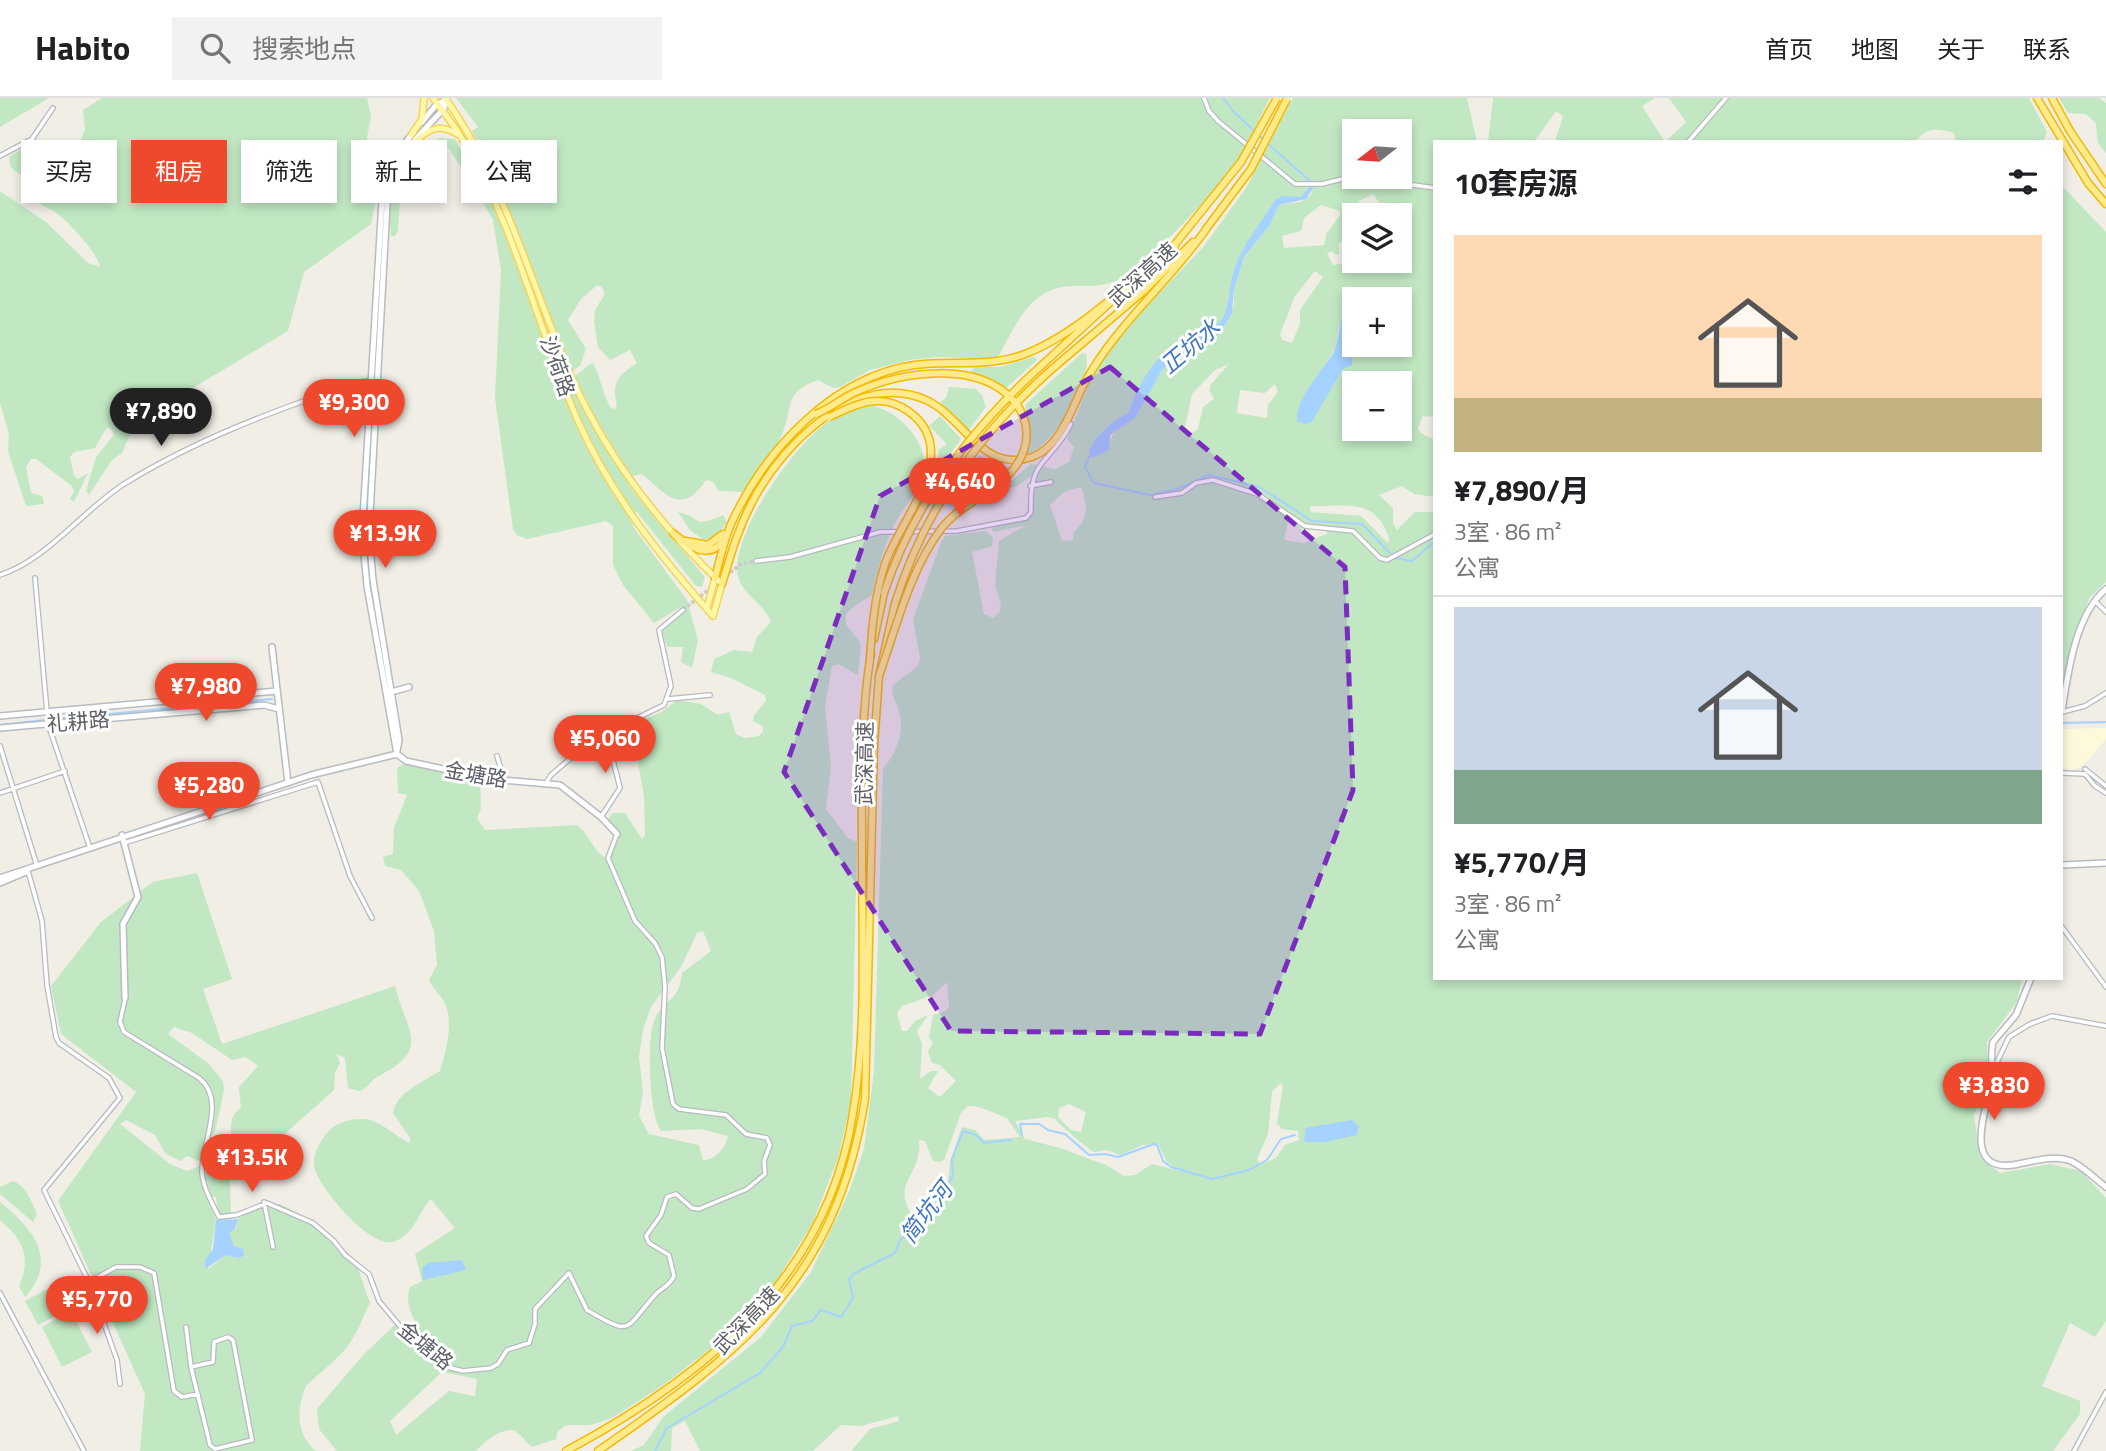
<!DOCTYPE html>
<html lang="zh">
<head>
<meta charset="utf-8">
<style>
	:root { --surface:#fff; --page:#f2f2f2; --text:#202124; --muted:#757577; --line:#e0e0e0; --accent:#ee492c }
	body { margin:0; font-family:"Titillium Web","Noto Sans SC",sans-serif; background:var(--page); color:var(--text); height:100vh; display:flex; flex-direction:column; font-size:26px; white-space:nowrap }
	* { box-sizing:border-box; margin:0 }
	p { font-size:23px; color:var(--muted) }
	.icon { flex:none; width:38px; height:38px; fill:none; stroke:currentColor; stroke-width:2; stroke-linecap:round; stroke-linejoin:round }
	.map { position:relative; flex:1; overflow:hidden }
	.drawer { position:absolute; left:1433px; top:42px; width:630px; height:840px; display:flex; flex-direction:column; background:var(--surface); border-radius:0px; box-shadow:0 4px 10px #0003 }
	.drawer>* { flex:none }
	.top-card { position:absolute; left:21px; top:42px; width:665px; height:63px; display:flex; gap:14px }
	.needle { width:46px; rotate:253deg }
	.buttons { position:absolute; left:1342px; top:21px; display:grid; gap:14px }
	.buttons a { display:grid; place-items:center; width:70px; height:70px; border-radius:0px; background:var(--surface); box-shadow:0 4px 10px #0003; font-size:35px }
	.price { position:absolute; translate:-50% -60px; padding:0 16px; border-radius:24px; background:var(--accent); color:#fff; font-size:23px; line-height:46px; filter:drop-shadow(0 2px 4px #0008) }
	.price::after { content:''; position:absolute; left:50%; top:42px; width:21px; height:16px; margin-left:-10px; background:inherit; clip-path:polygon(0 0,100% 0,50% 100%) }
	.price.current { background:#222; color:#fff }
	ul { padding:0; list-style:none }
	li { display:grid; align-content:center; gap:14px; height:371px; padding:0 21px }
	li+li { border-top:2px solid var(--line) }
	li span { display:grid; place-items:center; height:217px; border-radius:0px; color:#555 }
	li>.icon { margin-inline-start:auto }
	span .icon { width:126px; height:126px; fill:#fffc; stroke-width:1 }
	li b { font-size:30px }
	h2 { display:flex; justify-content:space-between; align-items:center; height:84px; padding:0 21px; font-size:30px }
	.pill { padding:0 24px; border-radius:0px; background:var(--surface); box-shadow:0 4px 10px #0003; font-size:24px; line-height:63px }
	.pill.current { background:var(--accent); color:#fff }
	header { display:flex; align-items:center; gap:42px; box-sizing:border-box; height:98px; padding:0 35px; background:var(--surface); border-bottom:2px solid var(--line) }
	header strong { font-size:33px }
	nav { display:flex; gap:38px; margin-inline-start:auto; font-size:24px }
	.search { width:490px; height:63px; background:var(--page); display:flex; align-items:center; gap:18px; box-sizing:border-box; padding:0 24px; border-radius:0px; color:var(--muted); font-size:26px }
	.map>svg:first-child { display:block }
	.commercial { fill:#fff9db }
	.green { fill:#c1e8c3; fill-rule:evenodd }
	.water { fill:#a5d2ff }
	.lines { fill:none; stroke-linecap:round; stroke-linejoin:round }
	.stream { stroke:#a5d2ff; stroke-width:2 }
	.street-tunnel { stroke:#cbcac5; stroke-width:3.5; stroke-dasharray:3.5 2; stroke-linecap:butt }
	.street-casing { stroke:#b7babf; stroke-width:6 }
	.secondary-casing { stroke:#b8bbc1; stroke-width:8 }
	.primary-casing { stroke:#f5d458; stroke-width:8 }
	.highway-casing { stroke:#f4b900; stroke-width:9 }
	.street { stroke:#fff; stroke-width:3.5 }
	.secondary { stroke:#fff; stroke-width:5 }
	.primary { stroke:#fff7aa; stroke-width:5 }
	.highway { stroke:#ffea8c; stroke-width:6 }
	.highway-bridge-casing { stroke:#f4b900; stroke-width:9; stroke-linecap:butt }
	.highway-bridge { stroke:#ffea8c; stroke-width:6 }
	.marked { fill:#7b2cbf; fill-opacity:0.2; stroke:#7b2cbf; stroke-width:5; stroke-dasharray:14 9; stroke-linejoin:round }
	.labels { text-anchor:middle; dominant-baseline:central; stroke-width:6; stroke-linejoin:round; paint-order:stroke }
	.street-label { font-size:21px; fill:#5d6066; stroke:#fff }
	.water-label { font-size:23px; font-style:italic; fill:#4076be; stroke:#fff }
</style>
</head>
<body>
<header>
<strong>Habito</strong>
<div class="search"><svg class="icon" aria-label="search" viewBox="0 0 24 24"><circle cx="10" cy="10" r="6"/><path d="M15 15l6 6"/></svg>搜索地点</div>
<nav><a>首页</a><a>地图</a><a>关于</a><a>联系</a></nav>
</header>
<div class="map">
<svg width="2106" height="1353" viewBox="0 0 2106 1353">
	<rect width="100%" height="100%" fill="#f0eee5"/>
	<path class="commercial" d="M2106,630V641L2084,667L2072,672L2062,669L2063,631Z"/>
	<path class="green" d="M0,0H49L0,29Z
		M102,0H367L371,18L366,45L374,59L376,102L371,126L304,174L288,233L141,321L133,330L122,355L112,362L89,397L86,393L96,359L114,337L111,331L107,329L95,350L74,354L70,359L74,378L78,381L88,375L74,404L70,401L74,393L72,388L36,361H31L26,369L31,395L42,398L44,406L26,408L8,353L9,336L0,305V93L46,124L88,165L100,169C99,156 67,122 55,114C49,110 41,108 36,103C29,97 31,89 27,83C20,72 6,75 10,58L30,46L37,52H60L74,60L85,31L83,12Z
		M456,0H1270C1259,20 1250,43 1238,62C1219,90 1153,160 1125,178C1108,189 1093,188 1074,188C1029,188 1015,229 997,261L937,259L909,262L870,272L840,289L833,290L818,282C783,294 793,310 783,334C775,355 756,376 742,394L719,393L713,384L706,382C681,420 664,394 642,376L632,378L629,387L632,392L705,479L702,489L696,488L637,414L629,416L634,430L687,502L698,542L692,570L681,564L683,549H667L662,533L685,514L681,509L654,525L623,487L613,467V428L606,423L527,441L517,437L513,431L495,300L501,172L493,122L471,84L473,78L489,66L472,33L478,29ZM596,188H601L605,196L595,212L594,223L598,249L610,262L630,252L637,265C618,278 611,284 617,308L615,311L611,310C603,298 599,272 592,265L575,278L573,273L580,268L586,251L568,222L581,201Z
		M1293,0H1467L1477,44H1435V319L1423,318L1418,330L1421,335L1435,342V399L1414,396L1402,388L1379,397L1393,410V425L1397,432L1415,414H1435V880H2022L2017,904L1987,944L1988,982L1974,1017L1980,1059L2000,1075L2050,1066L2081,1073L2106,1100V1223L2095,1239L2070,1225L2042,1288L2080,1303V1316L2053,1353H851L870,1331L899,1323L898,1318L861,1328L841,1327L813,1353H700L685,1323L672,1330L671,1353H631L644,1347L663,1319L761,1239L811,1174L849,1094L864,1051L874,974L883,671C896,655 905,634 899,613C896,602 890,598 893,587L918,568L920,560L913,521L941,445L945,438L985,433L993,439L992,448L972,454L984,516L993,520L999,515L1001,507L995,487L999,443L1026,427L994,434L991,429L1006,422L1030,420L1034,380L1031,378L1018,388L999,393L1031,366L1055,371L1069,364L1074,349L1067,341L1089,286L1112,245L1204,148L1246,90ZM1354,33H1400V79H1354ZM1313,89L1311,97L1300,104L1279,107L1269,128L1244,159L1234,191V208L1221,233L1214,241L1188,253L1162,272L1135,320L1114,334L1109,346L1092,360L1089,352C1099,335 1111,324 1128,315C1138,292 1149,264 1173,250C1189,240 1207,235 1221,223C1230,209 1229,181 1237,164C1246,143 1263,127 1273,107L1301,99L1308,90ZM1373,96L1388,117H1400V163H1354V154L1341,166L1333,167L1327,156L1331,153L1336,157L1340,155L1338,147L1354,130L1359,103ZM1321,107L1340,113V118L1327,134L1324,147L1284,150L1282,138L1301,133L1304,120ZM1315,173L1323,179L1300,212V226L1292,245L1282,242L1280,236L1295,198ZM1354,201H1400V247H1354V234L1352,267L1343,271L1331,292L1298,314L1336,248L1339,228L1352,216L1354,221ZM1229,266L1211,286L1209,292L1214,301L1203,309L1198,331L1192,335L1185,329L1192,296L1215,272ZM1354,285H1400V331H1354ZM1275,286L1278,294L1268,307L1267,320L1237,315L1240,292L1265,295ZM1081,389C1088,409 1089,420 1073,435V442L1062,443L1050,407L1064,394ZM1310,408C1348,409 1376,398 1390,443L1387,444L1361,418L1311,414ZM1288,423L1300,431L1311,428L1326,431L1327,436L1303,445L1284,442ZM947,884L949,908L946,913L933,917L929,939L933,944L928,954L932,965L940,967L956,983L940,999L928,990L938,973H931L920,981L922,946L917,933L928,917L915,923L907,933H902L897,915L902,908L933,897ZM1281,985L1283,989L1277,1025L1282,1031L1298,1033L1299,1042L1285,1047L1276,1060L1260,1067L1257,1061L1268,1036L1272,993ZM1069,1006L1086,1014L1081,1034L1071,1032L1058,1019L1059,1010ZM968,1008C980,1007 995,1016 1007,1020L1020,1039L985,1042L975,1032L962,1029L950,1064L948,1082L920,1129C884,1083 923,1082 919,1042L925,1043L933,1063L939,1064L944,1062L961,1015ZM1048,1019L1055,1021C1060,1027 1087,1050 1094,1054L1106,1052L1120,1057L1143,1047L1158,1046L1167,1064L1180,1073L1152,1066L1135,1077L1124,1078L1106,1067L1060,1050L1025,1041L1015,1023Z
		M1493,0H1655L1642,8L1665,44L1686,24L1669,0H2029L2047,34L2043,44H1956L1954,35C1939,30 1924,29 1916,44H1555L1563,18L1556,13L1534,44H1488Z
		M2059,0H2099L2106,5V55L2098,45L2096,25L2086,16L2068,15Z
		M440,40L455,41L468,66L461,69L447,48C399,48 401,97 398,132L395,138H391C386,96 399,57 440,40Z
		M2062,88L2106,134V484L2089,500L2062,588Z
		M1082,255L1086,256C1093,279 1053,350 1028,355L1030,327L1025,307Z
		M1034,259L1037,262L1006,290L970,274L975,269H1000Z
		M949,289L976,291L982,297L986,309L968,333L939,305L946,300Z
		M869,307C896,311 928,342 924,372C921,392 901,412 893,429C883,451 877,474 872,497C862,504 837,514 848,529C853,536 858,540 861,548L858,577L838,566L832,568L825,609L831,669L826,711L848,740L857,744L851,1004L838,1060L812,1126L772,1190L717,1246L662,1288L612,1320L591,1327H566L558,1333L556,1341L532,1349C526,1345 522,1337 515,1333C503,1328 483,1345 476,1353H337L319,1331L317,1311L365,1255L396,1226L412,1235L419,1232C413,1218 404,1205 410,1189L422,1183L415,1156L455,1130L431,1101C418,1114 415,1137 393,1144C371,1151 316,1088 314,1067C313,1056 319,1046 325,1037C333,1026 349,1020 363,1021C381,1022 394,1038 410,1045V1040L393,1015C396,994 425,983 440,973C446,952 454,926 445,906C441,897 433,891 429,882L437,867L434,833L419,793L401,772L385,768L383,759L393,756L394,730L407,697L398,695L397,670L404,666L480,682L481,711L477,720L485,732L577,727C590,737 592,752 606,760L618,738L608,722L612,715H625L642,741L645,737L644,698L631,626L662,614L677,602L701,606L718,617L729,614L736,636L745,640L759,638L763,633V628L753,623L754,617L766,603L765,597L731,580L711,574L714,561L734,552L752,554L757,539L771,524C764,504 738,496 737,471C736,429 799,339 834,320C845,313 857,310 869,307ZM703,833L711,853L682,875C679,903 667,899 655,920C646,938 649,1018 661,1033L701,1031L728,1038C725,1051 717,1060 703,1063L699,1047L649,1036L639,1018L643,993L639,959L643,931L651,909L681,869L697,835ZM442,1274L477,1281L475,1298L449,1293L396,1337L390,1323Z
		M940,318L961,341L935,378L934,370L939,364L938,352L947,346L929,328Z
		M979,357L995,368L993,377L977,386H960L959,383Z
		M678,414C704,420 691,431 723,417L727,424L717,438L704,442L690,432Z
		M197,775L232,881L203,891L222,946L395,888C406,934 433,951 377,979C370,983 368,990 360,993L348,990L345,960L337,956L340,965L335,975L334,992L280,1040L241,1050V1044L231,1037C231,1026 230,1017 241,1010L239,989L258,968L246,959L232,962L192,935L174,929L168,936L209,966L223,983L224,992L215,1034L204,1047L202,1064L187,1058L180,1063L165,1055L155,1037L126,1022L120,1026L170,1066L187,1073L200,1068L201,1083L216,1122L208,1171L226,1157L237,1160L243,1151L234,1148L228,1135L236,1131L238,1121L264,1107L280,1106L317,1125L355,1162L370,1205C362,1220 358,1235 347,1249C335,1264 319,1275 306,1288C296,1311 296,1337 316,1353H140L145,1296L58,1103L136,994L61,936L51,888L101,824L153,784Z
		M217,1059H229L231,1115L222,1117L218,1113L216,1099H212L204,1075L217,1073Z
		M13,1083C27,1089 31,1103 37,1116L33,1124L0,1096V1089Z
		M0,1104C31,1129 60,1161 25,1199L19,1188C32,1160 23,1141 0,1122Z
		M64,1182L70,1194L45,1208L71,1195L77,1207L38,1227L25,1203Z
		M71,1213L92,1254L62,1269L42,1229Z"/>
	<path class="water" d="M1314,89L1306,101L1279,107L1269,128L1244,159L1234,191L1232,215L1221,233L1214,241L1188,253L1162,272L1135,320L1110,337L1109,352L1092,360L1089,352C1098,335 1111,324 1128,315C1137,292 1149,264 1173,249C1189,240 1207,235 1221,223C1230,209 1229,185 1235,169C1244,145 1263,122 1276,101L1283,98L1301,99L1308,90Z
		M1347,213L1354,221L1352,267L1343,271L1312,324L1305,326L1297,323C1295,301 1323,272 1333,255C1341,241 1336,225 1347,213Z
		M1352,1022L1359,1028L1357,1037L1325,1044H1304L1306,1030Z
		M238,1121L235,1131L229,1135L234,1148L243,1151L244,1158L237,1160L226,1157L205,1171V1162L213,1151L216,1122Z
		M462,1162L466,1172L423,1182L422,1170L428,1165Z"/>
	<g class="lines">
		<path class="stream" d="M1223,0L1232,12L1264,42
			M1268,46L1311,84L1310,91
			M1090,357L1085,369L1094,385L1150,397L1177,391L1209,377L1259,389L1312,423L1362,426L1390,455
			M1396,460L1412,463L1435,443
			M53,621L272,601
			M2062,625L2106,624
			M0,627L44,622
			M1022,1037L1020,1026H1039L1048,1032L1065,1036L1089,1057L1105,1056L1118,1059L1154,1046L1157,1047L1163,1063L1171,1069L1212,1081L1249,1072L1267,1062L1281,1041L1295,1037
			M655,1353L667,1330L760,1275L783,1249L792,1228L812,1223L821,1212L841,1219L853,1200L849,1181L853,1176L895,1155L900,1142L918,1127L932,1101L944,1094L953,1077L952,1061L963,1033L976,1037L984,1045L1011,1042"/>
		<path class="street-tunnel" d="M726,478L740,467L756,463
			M683,512L712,489"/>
		<defs>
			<path id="street" d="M1204,0L1209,13L1218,23L1295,86H1322L1354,78
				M32,41L38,50H50
				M1688,44L1726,0
				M0,58L32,41L53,10
				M1382,79L1399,85L1435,90
				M1030,388L1051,384
				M1155,399L1182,395L1196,385L1213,382L1257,396L1305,428L1353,433L1380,460L1387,462L1435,436
				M756,463L790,459L880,434L957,433L1026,420L1031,414C1029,357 1049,369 1071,326
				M0,477C48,461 82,413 124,386C195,342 273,313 352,286
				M35,480L47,614
				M2095,503L2106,514
				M668,601L710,597
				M2062,614L2085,608L2106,595
				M48,626L90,750
				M0,648L37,768
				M497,658L501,671L500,682
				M2085,671L2106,688
				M2062,675L2085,676L2095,688L2106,695
				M546,685L551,677L592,642L664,607L671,588L659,532L683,512
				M0,695L65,673
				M601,719L620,690L606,634
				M124,745L318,684L350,778L372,820
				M28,773L42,823L47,887L56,939L59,945L109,980L120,1000L44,1092L89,1184L116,1169H140L154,1175L174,1293L182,1299L198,1296
				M2062,829L2106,889
				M125,901L120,924L124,934L199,980C227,1002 201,1046 202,1074C203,1090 212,1105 219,1119L237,1117L267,1105L313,1125L334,1143L345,1157L369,1176L379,1203L404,1233L437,1257L447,1269L463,1273L491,1270L498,1266L507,1252L529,1245L535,1226V1211L569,1175L587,1212C633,1239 624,1232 655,1197C661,1190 670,1188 674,1178L669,1157L649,1145L646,1138L661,1117L667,1099L676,1096L692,1110L699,1111L747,1091L765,1076L764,1063L770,1047L767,1040L746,1036L726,1017L679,1011L673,1006L662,950L665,889L662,859L655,845L635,823L608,760L617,736
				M2004,999L1997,964L2009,939L2030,926L2052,918L2106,928
				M264,1104L273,1149
				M89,1184L117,1262L120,1286
				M0,1195L84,1353
				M186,1229L191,1269
				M228,1239L233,1242L252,1342L215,1351L210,1347L191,1269L213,1264L214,1244Z
				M2074,1353L2106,1294"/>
			<path id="secondary" d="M422,24L437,6L447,2
				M352,286L374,283
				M272,549L288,685
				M388,595L409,589
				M2062,613C2068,575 2075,517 2106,491
				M0,618L277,593
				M0,630L264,607L279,611
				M397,653L399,642L373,482L369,435L387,107C391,64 414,42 443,12L447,2
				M397,656L367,488L362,436L383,86L391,62L413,35
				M397,656L406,663L490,681L560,687L601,719L617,736
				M122,737L138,799L123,826L125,900
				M2062,767L2106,765
				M0,780L311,677L397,656
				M0,785L26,774
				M2031,880L2016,917L1993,944C1990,957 1993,969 1992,982C1989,1005 1959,1074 2013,1067C2031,1064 2054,1056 2071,1063C2084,1069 2095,1081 2106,1089"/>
			<path id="primary" d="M433,0C442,13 453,25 461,39C515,126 537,229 578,323C611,397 660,458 713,518
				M445,0C503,81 529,180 568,271C602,352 658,426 722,486L713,518
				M411,37L422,21L424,0
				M416,43C431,29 441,26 459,37
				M707,510L715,480"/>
			<path id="highway" d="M2037,0L2088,85L2106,106
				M2052,0L2070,33L2106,86
				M1206,131L1251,71
				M1172,150L1241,64
				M1042,267L1114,201
				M1052,271L1145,192L1193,144
				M673,435C689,449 710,464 725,440
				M686,443L708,447L723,436
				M715,480C720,461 724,441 732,424C765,352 833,279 914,267C951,262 989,270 1025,256C1078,236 1130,183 1175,148
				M722,486C731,455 740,425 756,397C787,342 859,272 926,302C964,319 982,376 1032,359C1060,349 1071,313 1083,288C1115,227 1168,186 1207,130
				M874,541L884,495
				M566,1353C704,1279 828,1180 853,1015C867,931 862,842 862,756C862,689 860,621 871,555
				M598,1353C741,1254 836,1184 865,1001L874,647L879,578L895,505"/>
		</defs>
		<use href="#street" class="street-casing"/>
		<use href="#secondary" class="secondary-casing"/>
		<use href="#primary" class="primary-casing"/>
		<use href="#highway" class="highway-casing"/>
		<use href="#street" class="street"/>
		<use href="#secondary" class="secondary"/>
		<use href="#primary" class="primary"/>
		<use href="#highway" class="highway"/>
		<defs>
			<path id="highway-bridge" d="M1241,64L1277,0
				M1251,71L1287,1
				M816,316C831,310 843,299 858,293C902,274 976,262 1013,302C1025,315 1030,334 1024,352C1012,389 964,401 941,431C910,472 896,530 879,578
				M829,319C855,307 880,293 908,313C965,353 900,421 885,466C875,496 872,529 870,560
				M884,495C914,404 972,330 1042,267
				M895,505C925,411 978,336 1052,271"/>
		</defs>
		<use href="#highway-bridge" class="highway-bridge-casing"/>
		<use href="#highway-bridge" class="highway-bridge"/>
	</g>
	<path class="marked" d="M1110,269L1345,469L1353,692L1260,936L951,933L784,674L880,398Z"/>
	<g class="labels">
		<g class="street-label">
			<text transform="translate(1142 176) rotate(-42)">武深高速</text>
			<text transform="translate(558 268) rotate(70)">沙荷路</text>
			<text transform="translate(78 623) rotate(-5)">礼耕路</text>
			<text transform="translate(864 665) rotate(-89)">武深高速</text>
			<text transform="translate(476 676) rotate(10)">金塘路</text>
			<text transform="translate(746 1222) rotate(-46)">武深高速</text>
			<text transform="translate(426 1247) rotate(39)">金塘路</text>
		</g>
		<g class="water-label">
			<text transform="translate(1190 248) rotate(-40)">正坑水</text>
			<text transform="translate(926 1114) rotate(-53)">简坑河</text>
		</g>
	</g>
</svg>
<div class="buttons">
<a><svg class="needle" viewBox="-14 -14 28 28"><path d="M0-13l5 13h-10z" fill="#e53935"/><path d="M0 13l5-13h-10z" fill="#757577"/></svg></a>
<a><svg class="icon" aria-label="layers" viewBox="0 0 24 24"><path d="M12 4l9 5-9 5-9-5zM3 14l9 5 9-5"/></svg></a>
<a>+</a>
<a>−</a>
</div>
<b class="price" style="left:354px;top:341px">¥9,300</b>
<b class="price current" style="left:161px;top:350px">¥7,890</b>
<b class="price" style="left:960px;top:420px">¥4,640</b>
<b class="price" style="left:385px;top:472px">¥13.9K</b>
<b class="price" style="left:206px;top:625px">¥7,980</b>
<b class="price" style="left:605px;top:677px">¥5,060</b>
<b class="price" style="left:209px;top:724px">¥5,280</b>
<b class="price" style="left:1994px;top:1024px">¥3,830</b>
<b class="price" style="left:252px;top:1096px">¥13.5K</b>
<b class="price" style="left:97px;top:1238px">¥5,770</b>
<div class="top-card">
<a class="pill">买房</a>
<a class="pill current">租房</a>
<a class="pill">筛选</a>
<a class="pill">新上</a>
<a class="pill">公寓</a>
</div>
<section class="drawer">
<h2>10套房源<svg class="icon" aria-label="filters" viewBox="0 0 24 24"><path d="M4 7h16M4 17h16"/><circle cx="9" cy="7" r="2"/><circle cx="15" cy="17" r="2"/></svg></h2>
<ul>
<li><span style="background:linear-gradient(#ffd9b3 75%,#c2b280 0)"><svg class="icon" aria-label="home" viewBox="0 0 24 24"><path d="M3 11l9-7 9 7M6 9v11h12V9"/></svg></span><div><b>¥7,890/月</b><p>3室 · 86 m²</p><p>公寓</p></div></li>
<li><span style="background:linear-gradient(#c9d6e8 75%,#7fa58c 0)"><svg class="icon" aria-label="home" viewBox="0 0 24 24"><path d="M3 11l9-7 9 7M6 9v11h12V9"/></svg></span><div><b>¥5,770/月</b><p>3室 · 86 m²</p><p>公寓</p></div></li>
</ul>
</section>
</div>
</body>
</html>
